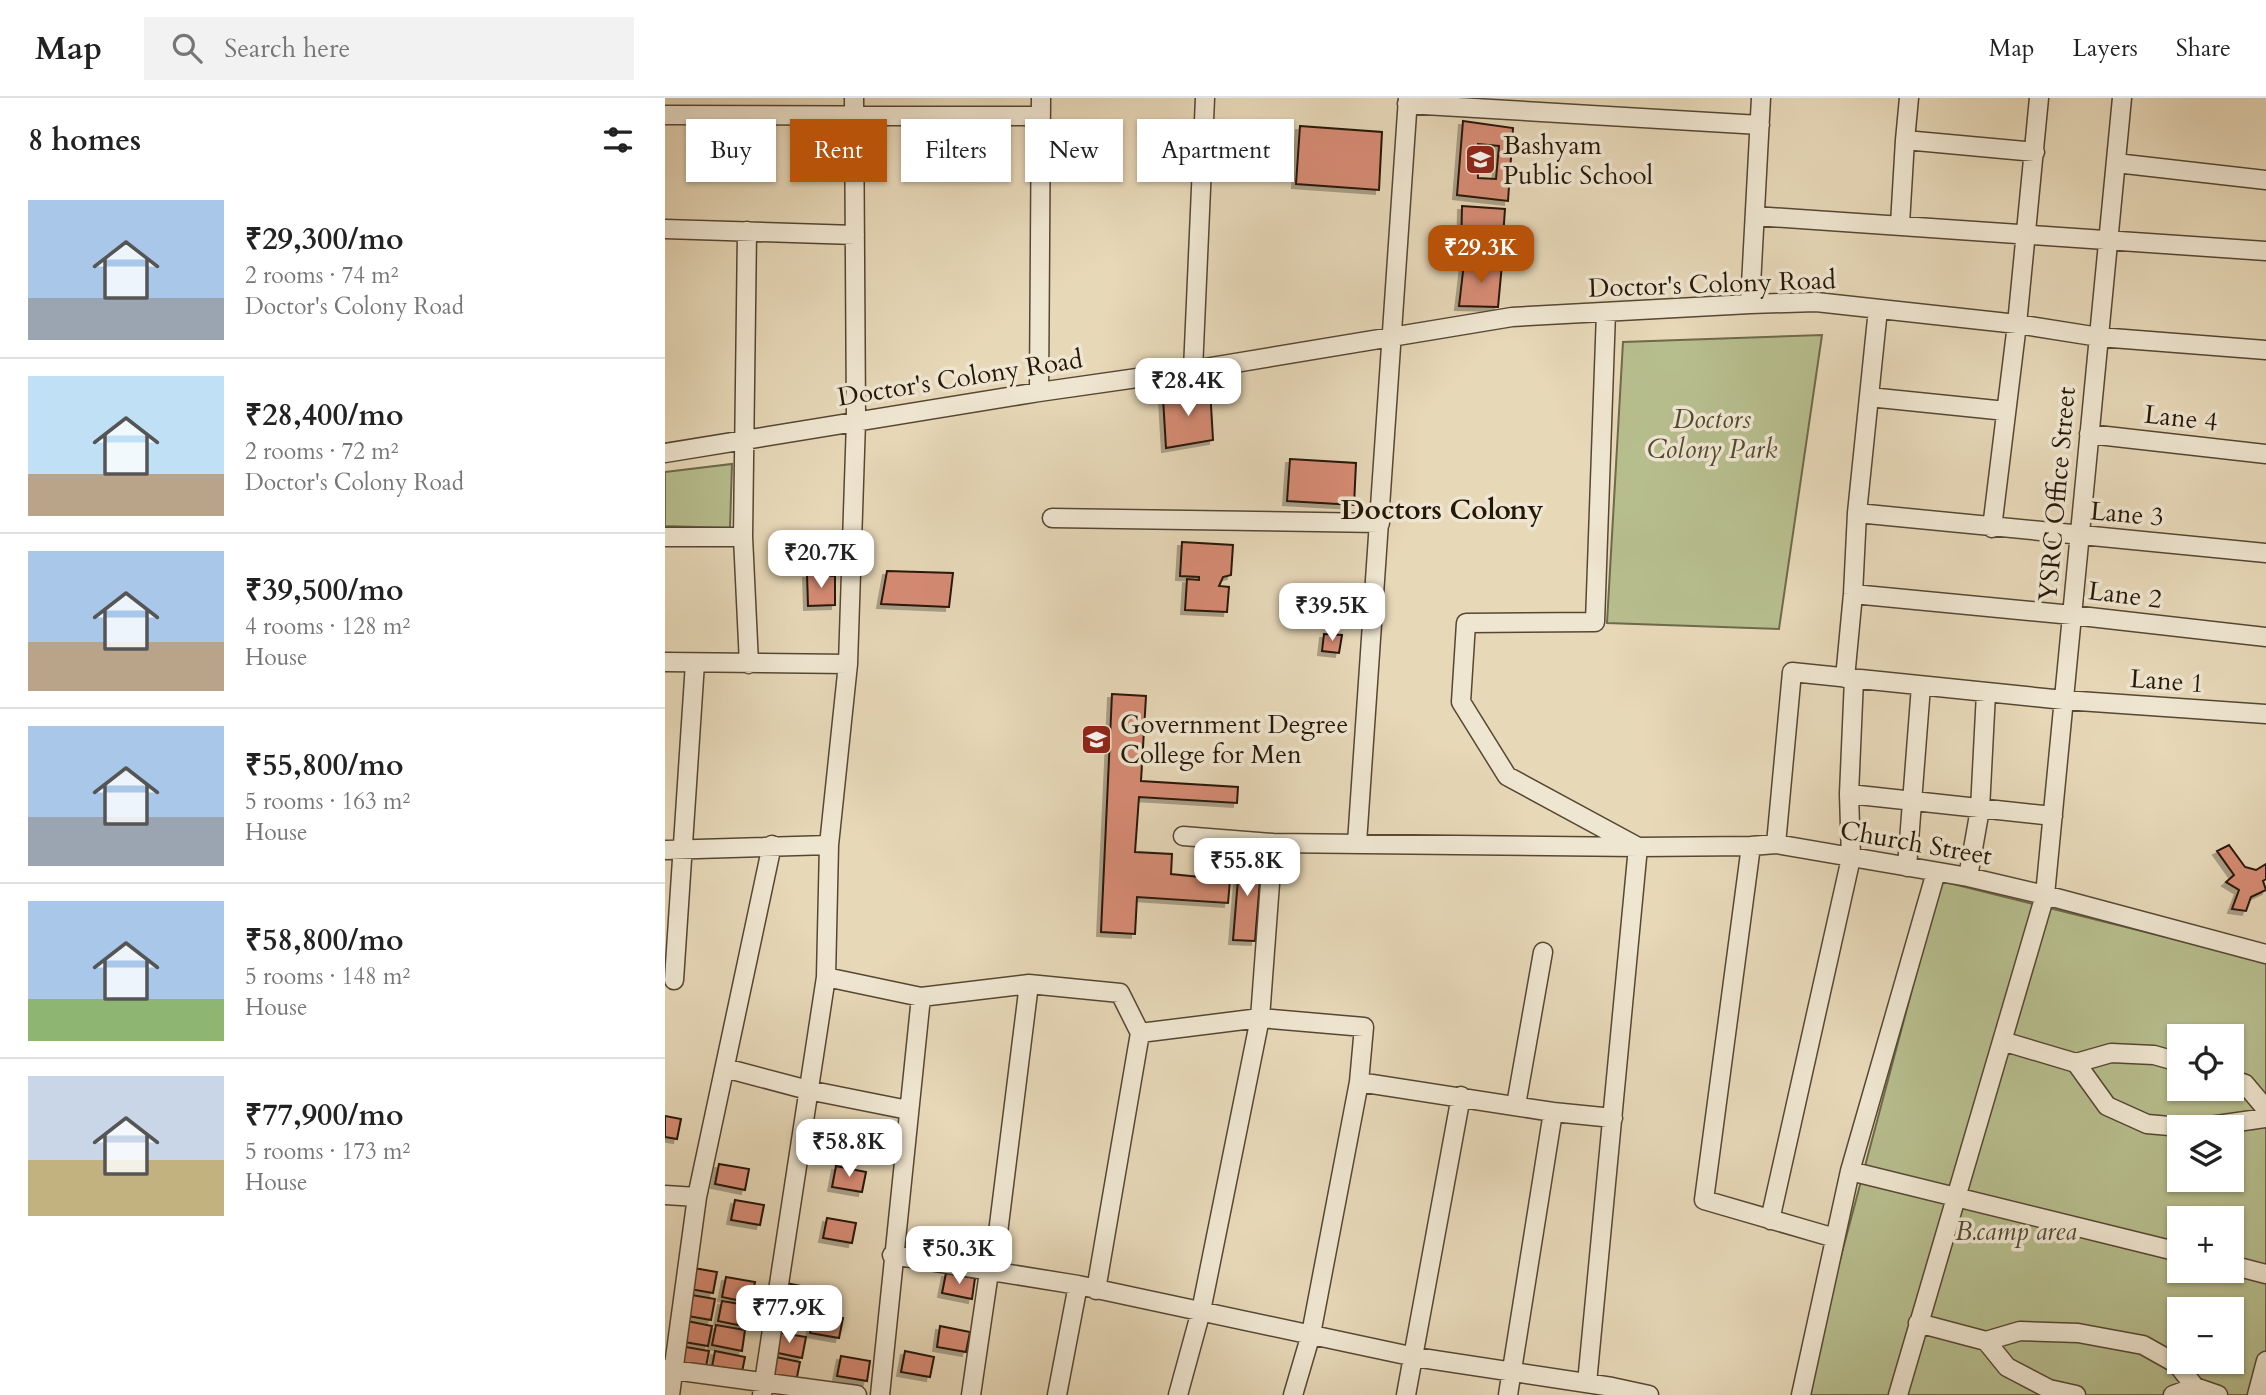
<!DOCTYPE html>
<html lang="en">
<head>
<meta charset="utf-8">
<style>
	:root { --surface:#fff; --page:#f2f2f2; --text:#222; --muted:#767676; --line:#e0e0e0; --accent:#b45309 }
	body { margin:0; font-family:Cardo,serif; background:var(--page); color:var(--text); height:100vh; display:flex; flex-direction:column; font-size:26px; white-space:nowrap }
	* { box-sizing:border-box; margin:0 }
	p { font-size:23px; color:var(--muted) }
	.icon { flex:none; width:38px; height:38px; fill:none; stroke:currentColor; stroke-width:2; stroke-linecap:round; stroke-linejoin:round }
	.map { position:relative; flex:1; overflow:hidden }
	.drawer { display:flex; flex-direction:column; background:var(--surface); width:665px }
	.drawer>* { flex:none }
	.banner { position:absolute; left:21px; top:21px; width:665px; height:63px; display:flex; gap:14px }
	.tools { position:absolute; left:1502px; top:926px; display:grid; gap:14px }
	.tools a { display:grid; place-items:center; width:77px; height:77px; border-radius:0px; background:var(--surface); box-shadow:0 2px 5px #0004; font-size:35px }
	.price { position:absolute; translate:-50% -60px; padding:0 16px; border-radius:14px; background:#fff; color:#222; font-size:23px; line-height:46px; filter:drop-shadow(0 2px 4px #0008) }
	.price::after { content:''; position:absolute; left:50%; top:42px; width:21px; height:16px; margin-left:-10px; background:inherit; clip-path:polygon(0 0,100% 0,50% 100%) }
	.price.active { background:var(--accent); color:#fff }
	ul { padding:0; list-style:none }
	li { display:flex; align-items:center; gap:21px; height:175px; padding:0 28px }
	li+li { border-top:2px solid var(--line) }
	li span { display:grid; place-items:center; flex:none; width:196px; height:140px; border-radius:0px; color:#555 }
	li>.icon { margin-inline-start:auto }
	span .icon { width:84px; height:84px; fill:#fffc; stroke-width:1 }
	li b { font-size:30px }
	h2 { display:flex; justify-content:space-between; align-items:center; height:84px; padding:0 28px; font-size:30px }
	.pill { padding:0 24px; border-radius:0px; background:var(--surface); box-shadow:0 2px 5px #0004; font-size:24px; line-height:63px }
	.pill.active { background:var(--accent); color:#fff }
	header { display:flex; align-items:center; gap:42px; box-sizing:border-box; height:98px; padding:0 35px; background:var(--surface); border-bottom:2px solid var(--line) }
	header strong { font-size:33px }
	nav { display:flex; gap:38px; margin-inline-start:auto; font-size:24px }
	.search { width:490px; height:63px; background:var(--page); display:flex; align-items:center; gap:18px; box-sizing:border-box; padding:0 24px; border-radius:0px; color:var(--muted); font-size:26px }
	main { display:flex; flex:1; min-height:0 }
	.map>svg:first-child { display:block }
	.green { fill:#b7be8e; stroke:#6e6a4a; stroke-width:2; fill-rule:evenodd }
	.building { fill:#d78c75; stroke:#251707; stroke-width:2; fill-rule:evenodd; filter:url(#shadow) }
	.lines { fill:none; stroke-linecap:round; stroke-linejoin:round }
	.street-casing { stroke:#564733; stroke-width:21 }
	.street { stroke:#efe6d1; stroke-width:18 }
	.labels { text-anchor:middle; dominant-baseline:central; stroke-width:7; stroke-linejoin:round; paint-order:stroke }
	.poi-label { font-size:26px; fill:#251707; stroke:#efe6d1; text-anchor:start }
	.street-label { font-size:26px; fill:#251707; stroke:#efe6d1 }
	.park-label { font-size:26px; font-style:italic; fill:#514930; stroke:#efe6d1 }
	.neighbourhood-label { font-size:28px; font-weight:bold; fill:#251707; stroke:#efe6d1 }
</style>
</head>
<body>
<header>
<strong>Map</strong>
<div class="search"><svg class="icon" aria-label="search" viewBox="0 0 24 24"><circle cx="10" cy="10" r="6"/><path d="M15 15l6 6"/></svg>Search here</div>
<nav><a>Map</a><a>Layers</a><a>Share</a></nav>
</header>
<main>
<section class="drawer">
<h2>8 homes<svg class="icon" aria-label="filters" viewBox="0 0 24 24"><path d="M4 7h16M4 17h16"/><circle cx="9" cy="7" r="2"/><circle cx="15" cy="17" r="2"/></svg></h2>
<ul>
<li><span style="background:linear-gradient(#a9c7e8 70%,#9aa5b1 0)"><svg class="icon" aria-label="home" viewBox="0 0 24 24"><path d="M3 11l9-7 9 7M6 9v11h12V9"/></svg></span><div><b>₹29,300/mo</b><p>2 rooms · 74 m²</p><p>Doctor's Colony Road</p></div></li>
<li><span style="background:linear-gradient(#bfe0f5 70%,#b9a48a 0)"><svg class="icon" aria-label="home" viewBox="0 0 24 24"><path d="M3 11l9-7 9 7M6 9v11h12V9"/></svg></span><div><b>₹28,400/mo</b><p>2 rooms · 72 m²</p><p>Doctor's Colony Road</p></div></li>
<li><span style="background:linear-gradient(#a9c7e8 65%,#b9a48a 0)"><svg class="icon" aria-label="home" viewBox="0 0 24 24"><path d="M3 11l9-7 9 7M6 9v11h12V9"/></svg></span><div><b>₹39,500/mo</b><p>4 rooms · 128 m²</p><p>House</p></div></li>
<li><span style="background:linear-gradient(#a9c7e8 65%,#9aa5b1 0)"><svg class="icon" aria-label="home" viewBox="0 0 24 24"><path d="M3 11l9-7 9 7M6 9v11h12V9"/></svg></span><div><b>₹55,800/mo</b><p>5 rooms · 163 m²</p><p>House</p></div></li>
<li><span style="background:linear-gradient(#a9c7e8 70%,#8fb573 0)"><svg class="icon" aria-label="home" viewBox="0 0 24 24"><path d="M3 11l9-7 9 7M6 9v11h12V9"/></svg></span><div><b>₹58,800/mo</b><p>5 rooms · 148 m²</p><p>House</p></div></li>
<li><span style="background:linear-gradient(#c9d6e8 60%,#c2b280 0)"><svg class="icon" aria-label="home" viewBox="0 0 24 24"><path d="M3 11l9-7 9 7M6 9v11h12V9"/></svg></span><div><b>₹77,900/mo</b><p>5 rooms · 173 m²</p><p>House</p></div></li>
</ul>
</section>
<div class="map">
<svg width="1601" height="1297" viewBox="0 0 1601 1297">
	<defs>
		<filter id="shadow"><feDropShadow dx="-4" dy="4" stdDeviation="0" flood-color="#0004"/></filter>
	</defs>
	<rect width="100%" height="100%" fill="#e7d8b8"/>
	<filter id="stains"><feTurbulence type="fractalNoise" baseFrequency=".00286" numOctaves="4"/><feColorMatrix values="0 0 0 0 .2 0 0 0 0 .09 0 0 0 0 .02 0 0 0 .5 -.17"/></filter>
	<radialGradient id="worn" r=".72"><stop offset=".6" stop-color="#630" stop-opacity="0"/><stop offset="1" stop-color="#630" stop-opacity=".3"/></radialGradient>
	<path class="green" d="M1157,237L1114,531L942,525L958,244Z
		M67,366L65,430L0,428V374Z
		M1276,783L1601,864V1297H1139ZM1514,938H1566V990H1514ZM1514,1029H1566V1082H1514ZM1514,1120H1566V1172H1514ZM1514,1211H1566V1264H1514Z"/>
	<path class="building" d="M798,23L848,30L843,103L792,97ZM813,46L834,48L831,81L813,80Z
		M635,28L717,34L714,92L631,86Z
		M797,108L840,111L837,153H796Z
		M799,165L837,166L833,209L794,208Z
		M545,290L548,342L501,350L498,300Z
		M625,361L691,365L689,407L622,403Z
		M517,444L568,447L566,477L558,479L554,488L564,489L562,514L520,512L522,481L534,482V479L515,478Z
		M222,473L288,475L284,509L216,506Z
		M142,476L170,478V507L143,508Z
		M659,536L677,537L674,555L657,553Z
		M447,596L481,598L476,683L573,689L572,705L474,699L470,754L507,756L506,776L565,782L563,805L472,799L470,836L436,834Z
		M1564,747L1580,769L1591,772L1601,766V781L1598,783L1601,792L1586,799L1581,813L1567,811L1574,792L1561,784L1569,777L1552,753Z
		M575,757L597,758L590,843L568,842Z
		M0,1018L16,1021L12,1041L0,1039Z
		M54,1066L84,1071L80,1092L50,1086Z
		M171,1068L201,1074L197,1094L167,1089Z
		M70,1102L99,1107L95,1127L66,1122Z
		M162,1120L191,1125L187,1145L158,1140Z
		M23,1169L52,1174L48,1195L19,1190Z
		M281,1175L310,1180L307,1201L277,1195Z
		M61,1179L90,1184L86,1205L57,1199Z
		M116,1184L146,1190L142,1210L113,1205Z
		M21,1196L50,1201L46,1222L17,1217Z
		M57,1203L87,1208L83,1229L53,1223Z
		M149,1214L178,1220L174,1240L145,1235Z
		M17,1222L47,1228L43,1248L13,1243Z
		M51,1227L80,1232L77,1253L47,1247Z
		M275,1228L305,1234L301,1254L272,1249Z
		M111,1234L141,1239L137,1260L108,1254Z
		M15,1248L44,1253L40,1274L11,1268Z
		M50,1253L80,1259L76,1279L46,1274Z
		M240,1253L269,1259L265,1279L236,1274Z
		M106,1258L135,1264L131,1284L102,1279Z
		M176,1258L205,1263L202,1283L172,1278Z"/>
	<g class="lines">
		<defs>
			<path id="street" d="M742,6L1095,27
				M0,17L375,18
				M1240,42L1244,0
				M1451,65L1601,82
				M1090,118L1601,153
				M1235,126L1240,42L1370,54
				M0,131L190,137
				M82,133L78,439L84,566
				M1085,206L1096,0
				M528,272L540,0
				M374,294L376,0
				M1204,299L1341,313
				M1424,336L1601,356
				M0,355L374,294L528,272L847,219L1085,206L1151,204L1352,226L1434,239L1601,252
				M1192,415L1601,455
				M387,420L715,425
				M1327,430L1352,226L1374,0
				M0,439H78
				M1188,496L1407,517L1601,539
				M0,564L183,566
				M1180,580L1188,496L1192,415L1213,211
				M1184,696L1388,718
				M518,738L608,745L973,749L1086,748L1111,746L1303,779L1380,797L1601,856
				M692,745L743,0
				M1111,746L1127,574L1399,602L1601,616
				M1086,748L1039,1102L1170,1140
				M0,752L164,747
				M1242,769L1256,588
				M1303,779L1315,711L1321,595
				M161,879L256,899L364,886L455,895L475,935L595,920L699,929L694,984L646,1236L628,1297
				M9,882L30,565
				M1337,943L1411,965L1446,955L1489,957L1514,964
				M1411,965L1442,1008L1482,1026L1516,1029
				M60,970L143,992L243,1012
				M1566,981L1580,986L1601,1011
				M694,984L888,1014L948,1020
				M851,1007L878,854
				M1538,1029L1601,1020
				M1185,1073L1514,1154
				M0,1097L32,1099
				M1105,1122L1186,760L1184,696L1189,581
				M227,1157L413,1187L750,1259L947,1289L984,1297
				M1566,1167L1601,1176
				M328,1175L364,886
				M431,1192L475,935
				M1253,1225L1321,1243L1355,1233L1413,1235L1478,1247L1512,1266L1530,1289L1553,1297
				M1321,1243L1342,1269L1384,1291L1411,1297
				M0,1271L192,1297
				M922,1285L973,749L842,678L796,604L801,525L930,524L941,214
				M5,1297L32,1099L107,747
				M97,1297L161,879L164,747L183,566L191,323L189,0
				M215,1297L256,899
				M306,1297L324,1174
				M392,1297L413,1187
				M513,1297L536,1213L595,920L608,745
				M741,1297L796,998
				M843,1297L888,1014
				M1136,1297L1185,1073L1271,774
				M1233,1297L1380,797L1457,0
				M1508,1297L1530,1289
				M1592,1297L1601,1263"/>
		</defs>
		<use href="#street" class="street-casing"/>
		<use href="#street" class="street"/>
	</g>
	<defs>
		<symbol id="school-square" viewBox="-11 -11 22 22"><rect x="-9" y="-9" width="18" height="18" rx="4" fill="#8f2418" stroke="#efe6d1"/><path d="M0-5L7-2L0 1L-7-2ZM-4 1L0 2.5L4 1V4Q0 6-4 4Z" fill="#fff"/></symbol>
		<symbol id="university-square" viewBox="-11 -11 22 22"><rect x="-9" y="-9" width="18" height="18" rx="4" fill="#8f2418" stroke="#efe6d1"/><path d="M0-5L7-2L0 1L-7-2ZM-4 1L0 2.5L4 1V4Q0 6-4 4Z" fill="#fff"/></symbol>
	</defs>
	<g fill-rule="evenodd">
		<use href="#school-square" x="798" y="44" width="35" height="35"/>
		<use href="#university-square" x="414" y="624" width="35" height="35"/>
	</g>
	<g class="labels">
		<g class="poi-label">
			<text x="838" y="47">Bashyam<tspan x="838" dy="30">Public School</tspan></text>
			<text x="455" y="626">Government Degree<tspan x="455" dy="30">College for Men</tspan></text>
		</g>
		<g class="street-label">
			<text transform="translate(1047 186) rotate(-2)">Doctor's Colony Road</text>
			<text transform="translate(295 280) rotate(-9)">Doctor's Colony Road</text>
			<text transform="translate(1516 320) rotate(6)">Lane 4</text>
			<text transform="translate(1392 396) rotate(-85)">YSRC Office Street</text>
			<text transform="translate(1462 416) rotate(5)">Lane 3</text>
			<text transform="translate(1460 497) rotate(7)">Lane 2</text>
			<text transform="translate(1502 583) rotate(4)">Lane 1</text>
			<text transform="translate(1251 745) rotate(10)">Church Street</text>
		</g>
		<g class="park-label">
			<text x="1047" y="321">Doctors<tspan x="1047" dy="30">Colony Park</tspan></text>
			<text x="1351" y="1133">B.camp area</text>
		</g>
		<g class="neighbourhood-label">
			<text x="777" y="412">Doctors Colony</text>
		</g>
	</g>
	<rect width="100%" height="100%" filter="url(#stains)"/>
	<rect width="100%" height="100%" fill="url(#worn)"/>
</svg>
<div class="tools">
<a><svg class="icon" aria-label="locate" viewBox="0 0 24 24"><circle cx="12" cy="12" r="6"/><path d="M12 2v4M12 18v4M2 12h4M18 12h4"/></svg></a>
<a><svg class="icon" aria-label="layers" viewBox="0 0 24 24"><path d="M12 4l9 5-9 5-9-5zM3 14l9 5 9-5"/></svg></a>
<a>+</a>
<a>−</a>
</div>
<b class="price active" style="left:816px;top:187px">₹29.3K</b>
<b class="price" style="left:523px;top:320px">₹28.4K</b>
<b class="price" style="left:156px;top:492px">₹20.7K</b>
<b class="price" style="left:667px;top:545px">₹39.5K</b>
<b class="price" style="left:582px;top:800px">₹55.8K</b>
<b class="price" style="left:184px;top:1081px">₹58.8K</b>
<b class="price" style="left:294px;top:1188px">₹50.3K</b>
<b class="price" style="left:124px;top:1247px">₹77.9K</b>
<div class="banner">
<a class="pill">Buy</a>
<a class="pill active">Rent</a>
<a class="pill">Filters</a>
<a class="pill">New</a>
<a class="pill">Apartment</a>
</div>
</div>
</main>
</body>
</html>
